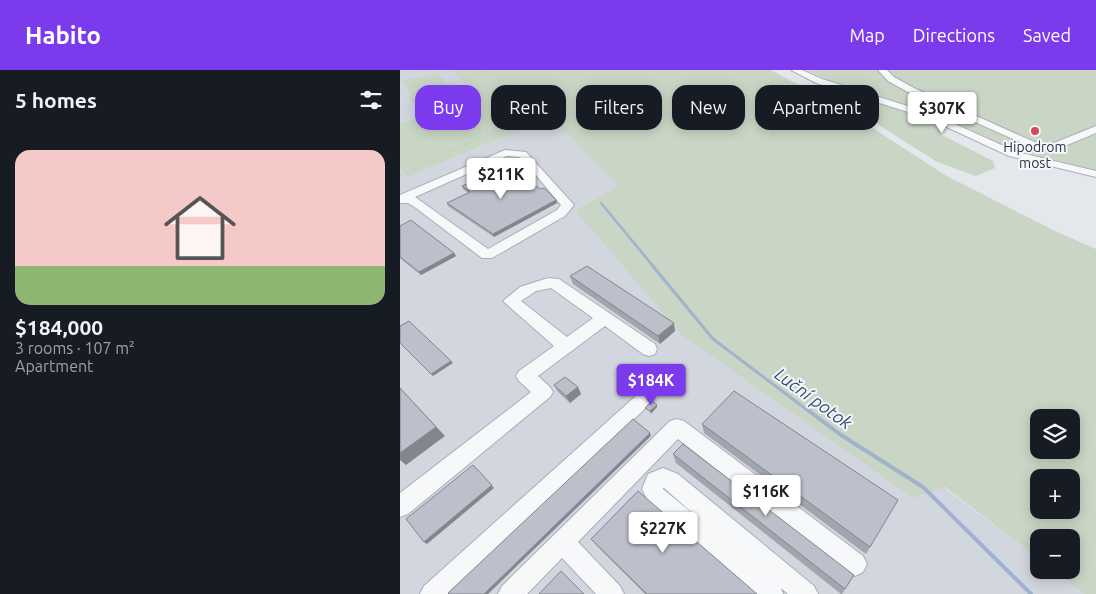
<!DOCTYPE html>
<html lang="en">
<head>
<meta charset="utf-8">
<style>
	:root { --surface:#171b24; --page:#20242c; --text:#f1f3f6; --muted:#9ea1a6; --accent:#7c3aed }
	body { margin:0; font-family:Ubuntu,sans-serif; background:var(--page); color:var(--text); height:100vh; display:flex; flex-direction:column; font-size:19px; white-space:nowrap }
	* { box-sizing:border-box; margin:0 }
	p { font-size:16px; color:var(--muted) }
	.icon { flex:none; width:28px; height:28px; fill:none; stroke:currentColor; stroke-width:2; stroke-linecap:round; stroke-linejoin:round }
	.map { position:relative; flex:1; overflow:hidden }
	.sheet { display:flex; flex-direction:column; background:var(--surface); width:400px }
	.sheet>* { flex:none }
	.hud { position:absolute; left:15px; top:15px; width:475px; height:45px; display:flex; gap:10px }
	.tools { position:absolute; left:630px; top:339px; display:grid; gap:10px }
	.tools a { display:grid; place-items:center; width:50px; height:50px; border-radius:10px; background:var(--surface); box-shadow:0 2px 12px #0003; font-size:25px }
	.price { position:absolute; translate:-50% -42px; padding:0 11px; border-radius:5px; background:#fff; color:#222; font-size:16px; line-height:32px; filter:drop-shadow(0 1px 2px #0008) }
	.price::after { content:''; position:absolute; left:50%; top:30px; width:15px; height:11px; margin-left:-8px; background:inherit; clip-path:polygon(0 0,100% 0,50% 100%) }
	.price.active { background:var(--accent); color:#fff }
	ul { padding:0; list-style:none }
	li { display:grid; align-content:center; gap:10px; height:265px; padding:0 15px }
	li span { display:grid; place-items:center; height:155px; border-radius:15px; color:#555 }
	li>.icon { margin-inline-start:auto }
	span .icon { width:90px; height:90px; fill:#fffc; stroke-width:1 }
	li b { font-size:21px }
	h2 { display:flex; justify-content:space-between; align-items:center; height:60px; padding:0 15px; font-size:21px }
	.chip { padding:0 18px; border-radius:15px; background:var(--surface); box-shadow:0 2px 12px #0003; font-size:18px; line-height:45px }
	.chip.active { background:var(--accent); color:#fff }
	header { display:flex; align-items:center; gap:30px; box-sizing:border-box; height:70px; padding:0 25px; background:var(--accent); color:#fff }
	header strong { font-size:24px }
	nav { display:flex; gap:28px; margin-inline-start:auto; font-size:18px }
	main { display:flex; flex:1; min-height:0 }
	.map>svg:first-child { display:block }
	.built { fill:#d2d6de }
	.green { fill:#c9d6c5; fill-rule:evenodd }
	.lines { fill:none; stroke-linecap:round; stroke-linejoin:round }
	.stream-far2 { stroke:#9fb4cc; stroke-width:2.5 }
	.stream-far1 { stroke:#9fb4cc; stroke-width:3 }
	.stream { stroke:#9fb4cc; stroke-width:4 }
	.minor-casing { stroke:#a9aeb7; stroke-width:2 }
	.path { stroke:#c2c5cb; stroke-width:1; stroke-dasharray:2.5 2.5; stroke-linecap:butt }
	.minor { fill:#f7f8fa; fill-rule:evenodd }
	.wall { fill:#a1a5ae }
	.shaded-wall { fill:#83868d }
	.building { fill:#bbc0ca; stroke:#83868d }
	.poi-dot { fill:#d1495b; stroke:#f4f6f9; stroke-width:2 }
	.labels { text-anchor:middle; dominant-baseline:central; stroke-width:4; stroke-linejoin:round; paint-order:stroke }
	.far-poi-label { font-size:14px; fill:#2b3445; stroke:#f4f6f9 }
	.water-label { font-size:18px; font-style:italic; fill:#34527a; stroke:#f4f6f9 }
</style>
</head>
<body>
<header>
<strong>Habito</strong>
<nav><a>Map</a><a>Directions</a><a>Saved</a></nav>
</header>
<main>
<section class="sheet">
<h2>5 homes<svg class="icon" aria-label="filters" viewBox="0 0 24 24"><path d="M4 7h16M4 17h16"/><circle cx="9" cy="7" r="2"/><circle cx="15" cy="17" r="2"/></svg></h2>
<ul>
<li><span style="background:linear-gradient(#f6c9c9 75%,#8fb573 0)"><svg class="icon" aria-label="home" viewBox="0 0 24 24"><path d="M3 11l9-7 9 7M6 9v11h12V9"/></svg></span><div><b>$184,000</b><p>3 rooms · 107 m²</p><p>Apartment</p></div></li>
</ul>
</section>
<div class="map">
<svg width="696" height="524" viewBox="0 0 696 524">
	<rect width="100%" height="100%" fill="#e4e7ec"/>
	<path class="built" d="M0,0H53L74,28L0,53Z
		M150,47L218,116L175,140L639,489V500H653L684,524H0V99L8,107Z"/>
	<path class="green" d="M53,0H371L448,42L545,105L655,161L696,179V524H684L653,500H671V468H639V489L545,417L513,428L282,265L175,140L218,116L150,47L8,107L0,99V53L74,28ZM639,348H671V380H639ZM639,408H671V440H639Z
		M406,0H696V101L613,79L537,44L428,10Z
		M37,3L46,13L52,12L55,16L46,18L56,30L17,40L9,27L12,26L2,11Z
		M421,14L534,51L541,57L542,65L593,91L595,98L576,106L537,92L449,36L417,20L414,17Z"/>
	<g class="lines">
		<path class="stream-far2" d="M201,133L253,196"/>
		<path class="stream-far1" d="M252,195L313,269L406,339"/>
		<path class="stream" d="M405,338L441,365L523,417L631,524"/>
		<defs>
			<path id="minor" d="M391,0H402L422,9L533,44L617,82L696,101V107L609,86L527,48L416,13Z
				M478,0H487L494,7L514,18L641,75L654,73L696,56V63L660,78L640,81L508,22L488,11Z
				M105,80L126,82L174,135L165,146L92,188H82L16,138L8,133H0V125ZM107,86L119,87L125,92L161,135L157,140L88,179L15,127Z
				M148,208L159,209L255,274L257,279L255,284L249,286L243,284L205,256L138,306L150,317L153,322L150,327L8,444L0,447V423L131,322L119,311L116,306L119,301L154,276L103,231L120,217ZM151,218L193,248L167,267L121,231L136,221Z
				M244,321L250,324L253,329L250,334L49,524H20L24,516L238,324Z
				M277,349L284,351L463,486L467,494L463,502L455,506L447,502L278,369L178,472L220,516L224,524H196L162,488L127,524H98L102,516L270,351Z
				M263,398L278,404L414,516L418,524H388L381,518L383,524H353L249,433L242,419L248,404ZM263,418H264L304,453L263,419Z"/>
		</defs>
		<use href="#minor" class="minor-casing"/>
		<path class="path" d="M0,106L58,78L125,50V45L98,25L95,20L101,8L94,7L83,0"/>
		<use href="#minor" class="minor"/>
	</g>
	<path class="wall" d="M62,116L156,130L157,133L94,167L48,136L47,133L69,123L63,119Z
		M0,156L54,183L56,186L21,205L0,188Z
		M170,206L275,261L260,274L173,214Z
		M154,315L181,324L170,333L158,322Z
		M302,354L498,430L466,484L304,363Z
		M273,384L454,505L442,524H441L276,393Z
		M191,469L357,524H245L197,476Z"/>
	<path class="shaded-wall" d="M156,130L157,133L94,167L93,164Z
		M54,183L56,186L21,205L19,202Z
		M274,253L275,261L260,274L258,266Z
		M51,291L53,293L33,306L31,304Z
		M178,317L181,324L170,333L166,326Z
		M0,318L45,366L6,395L0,390Z
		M257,335V337L251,344L250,341Z
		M250,363L251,366L88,524H84Z
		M73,395L94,418L27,474L24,472Z"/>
	<path class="building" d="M102,98L141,119L144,118L156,130L93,164L47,133L70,122L62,116Z
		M11,150L54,183L19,202L0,187V156Z
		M187,196L274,253L258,266L170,206Z
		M9,251L51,291L31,304L0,273V256Z
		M165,307L178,317L166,326L154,315Z
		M0,318L36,357L0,383Z
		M334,321L498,430L470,477L302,354Z
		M252,331L257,335L250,341L245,338Z
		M233,349L250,363L84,524H49L48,523Z
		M283,374L454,505L445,519L273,384Z
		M73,395L92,415L24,472L6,449Z
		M238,421L357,524H247L191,469Z
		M161,501L184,524H139Z"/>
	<circle class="poi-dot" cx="635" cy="61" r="5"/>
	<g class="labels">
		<g class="far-poi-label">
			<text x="635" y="77">Hipodrom<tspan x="635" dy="16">most</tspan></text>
		</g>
		<g class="water-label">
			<text transform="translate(414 328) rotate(36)">Luční potok</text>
		</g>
	</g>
</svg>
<div class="tools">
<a><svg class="icon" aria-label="layers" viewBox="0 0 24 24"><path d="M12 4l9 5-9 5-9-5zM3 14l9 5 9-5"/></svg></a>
<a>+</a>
<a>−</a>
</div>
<b class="price" style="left:542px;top:64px">$307K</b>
<b class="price" style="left:101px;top:130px">$211K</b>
<b class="price active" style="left:251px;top:336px">$184K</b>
<b class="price" style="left:366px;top:447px">$116K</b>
<b class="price" style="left:263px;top:484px">$227K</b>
<div class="hud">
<a class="chip active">Buy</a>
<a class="chip">Rent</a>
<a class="chip">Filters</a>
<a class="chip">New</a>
<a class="chip">Apartment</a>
</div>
</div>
</main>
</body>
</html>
